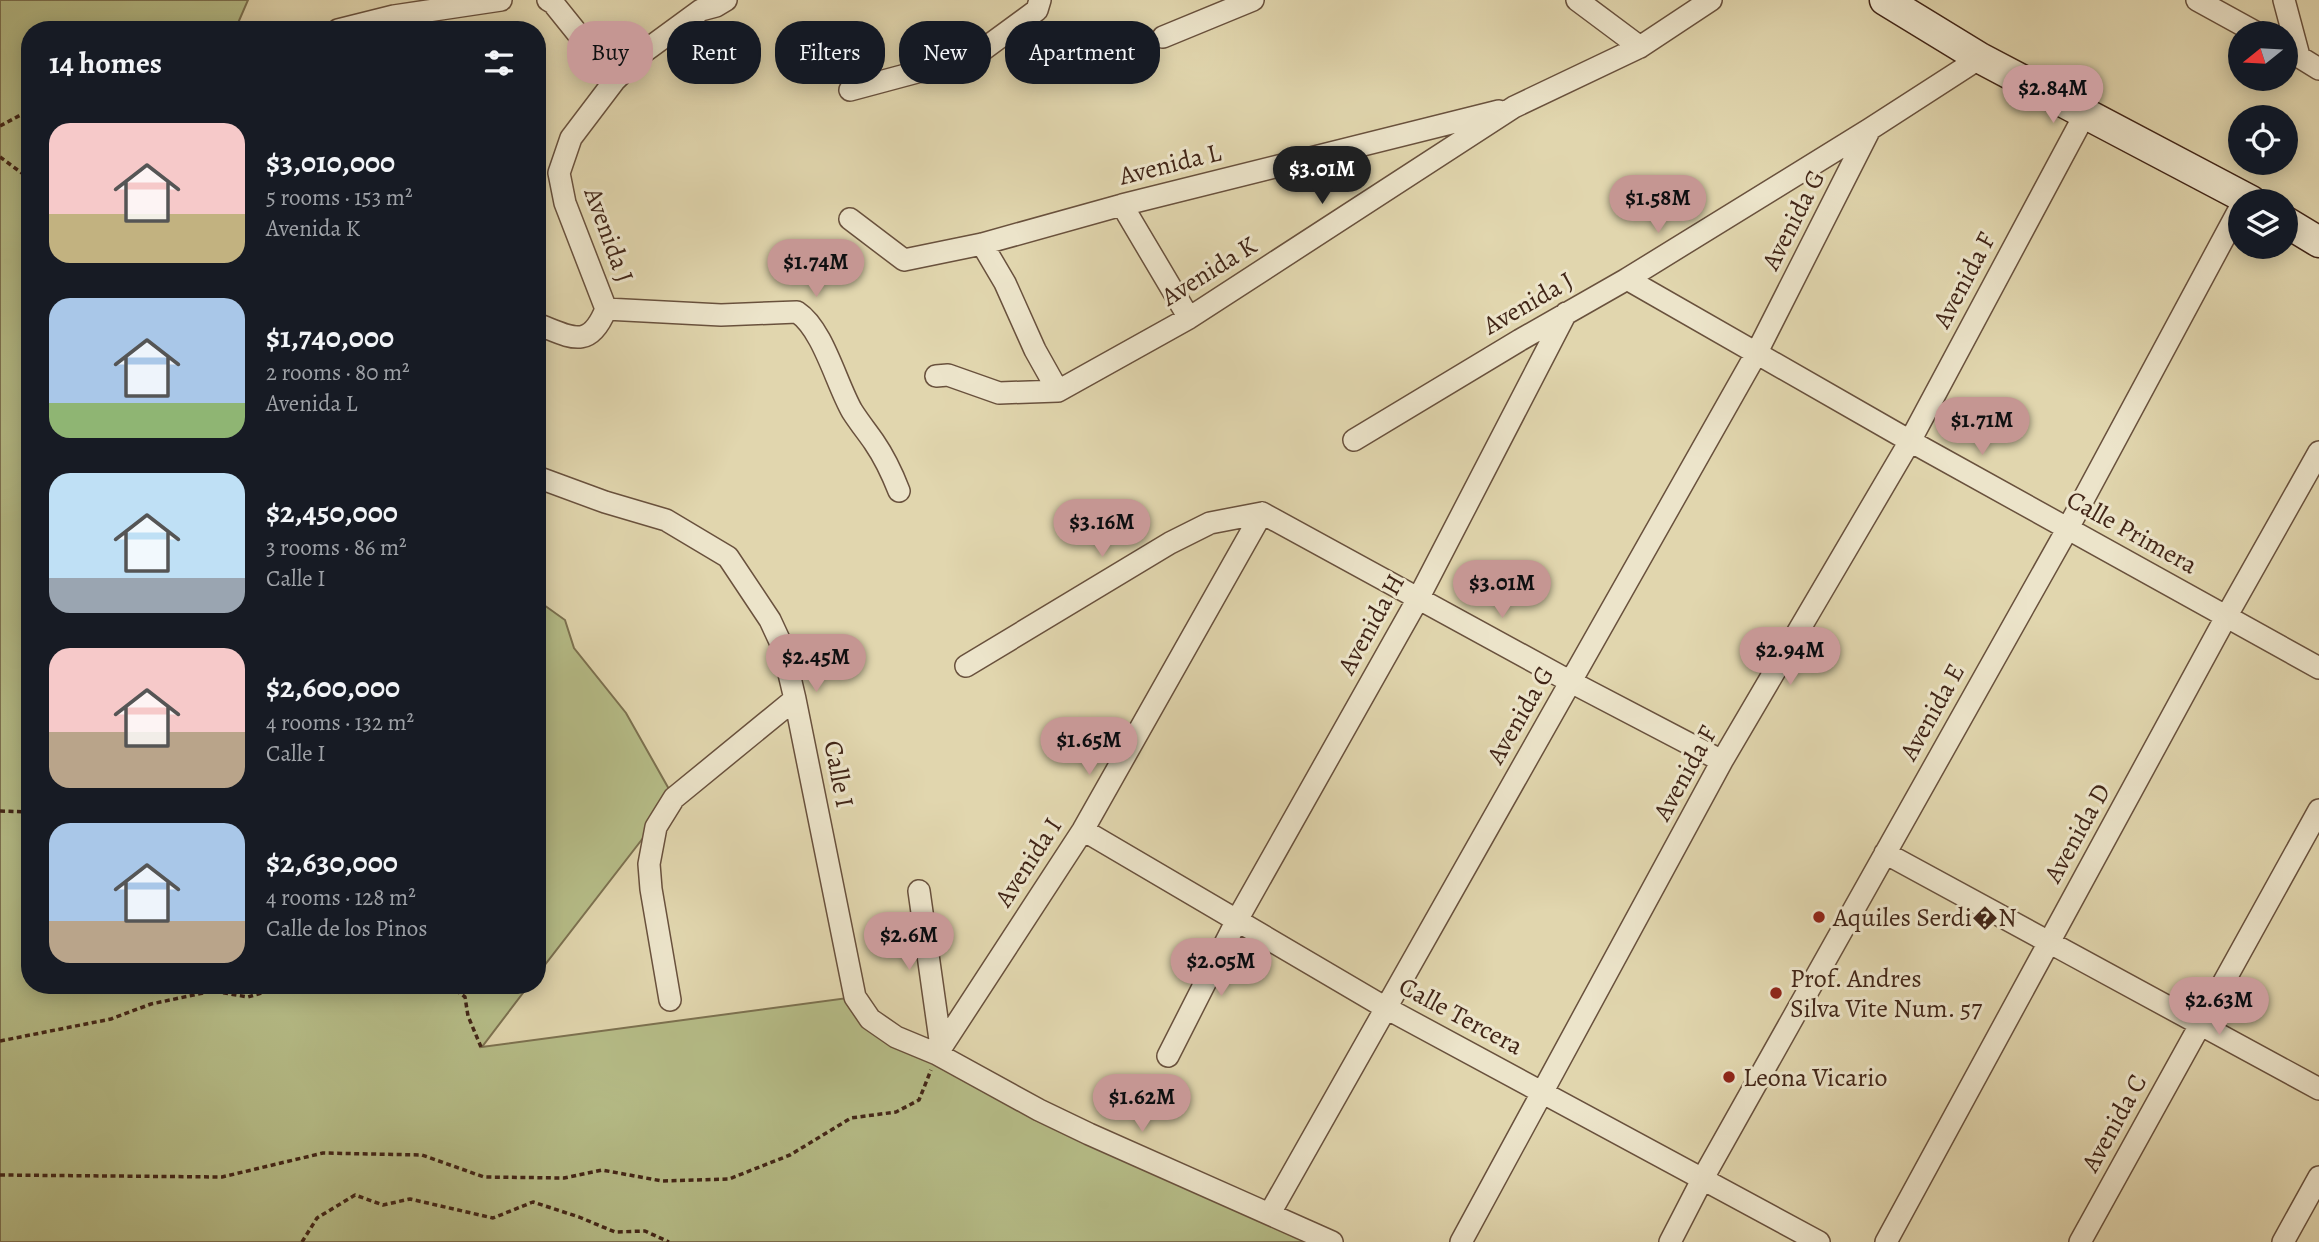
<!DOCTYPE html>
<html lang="en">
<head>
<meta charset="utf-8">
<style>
	:root { --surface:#171b24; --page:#242831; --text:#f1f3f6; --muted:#9ea1a6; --accent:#c59692 }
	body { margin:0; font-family:Alegreya,serif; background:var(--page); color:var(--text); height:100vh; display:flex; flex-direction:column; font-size:26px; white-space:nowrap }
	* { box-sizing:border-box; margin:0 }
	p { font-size:23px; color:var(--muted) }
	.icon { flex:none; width:38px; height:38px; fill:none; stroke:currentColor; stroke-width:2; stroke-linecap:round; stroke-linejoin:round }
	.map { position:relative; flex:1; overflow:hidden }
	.details { position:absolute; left:21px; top:21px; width:525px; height:973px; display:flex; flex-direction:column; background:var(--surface); border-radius:28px; box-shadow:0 4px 18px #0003 }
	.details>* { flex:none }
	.guide { position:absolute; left:567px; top:21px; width:665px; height:63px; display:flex; gap:14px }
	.needle { width:46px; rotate:252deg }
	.fabs { position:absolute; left:2228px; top:21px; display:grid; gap:14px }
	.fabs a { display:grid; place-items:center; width:70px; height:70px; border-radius:50%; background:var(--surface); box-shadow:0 4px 18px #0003; font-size:35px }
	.price { position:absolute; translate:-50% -60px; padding:0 16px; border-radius:24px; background:var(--accent); color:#111; font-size:23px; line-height:46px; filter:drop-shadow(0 2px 4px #0008) }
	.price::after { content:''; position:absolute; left:50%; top:42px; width:21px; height:16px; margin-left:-10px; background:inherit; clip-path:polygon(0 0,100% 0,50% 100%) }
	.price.current { background:#222; color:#fff }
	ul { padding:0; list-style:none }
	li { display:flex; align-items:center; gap:21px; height:175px; padding:0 28px }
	li span { display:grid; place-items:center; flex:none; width:196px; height:140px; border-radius:21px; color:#555 }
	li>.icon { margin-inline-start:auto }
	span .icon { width:84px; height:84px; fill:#fffc; stroke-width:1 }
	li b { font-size:30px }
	h2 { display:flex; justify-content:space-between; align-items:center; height:84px; padding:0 28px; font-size:30px }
	.pill { padding:0 24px; border-radius:28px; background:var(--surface); box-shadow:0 4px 18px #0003; font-size:24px; line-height:63px }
	.pill.current { background:var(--accent); color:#111 }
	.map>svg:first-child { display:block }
	.green { fill:#b6bd88; stroke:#7c7150; stroke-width:2 }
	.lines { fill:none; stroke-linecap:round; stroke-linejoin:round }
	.street-casing { stroke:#69513d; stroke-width:24 }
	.secondary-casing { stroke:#412517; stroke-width:33 }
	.path { stroke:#412517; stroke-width:3.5; stroke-dasharray:5 3.5; stroke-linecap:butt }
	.street { stroke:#ece4ca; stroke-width:21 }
	.secondary { stroke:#ece4ca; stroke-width:30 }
	.poi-dot { fill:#8f2418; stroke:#ece4ca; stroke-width:2.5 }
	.labels { text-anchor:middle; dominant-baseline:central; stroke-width:6; stroke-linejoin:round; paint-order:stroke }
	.street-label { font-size:26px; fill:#412517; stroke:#ece4ca }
	.poi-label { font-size:26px; fill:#412517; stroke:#ece4ca; text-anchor:start }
</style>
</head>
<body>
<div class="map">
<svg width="2319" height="1242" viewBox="0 0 2319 1242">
	<rect width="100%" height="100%" fill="#e1d6ae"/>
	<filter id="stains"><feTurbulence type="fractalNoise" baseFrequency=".00286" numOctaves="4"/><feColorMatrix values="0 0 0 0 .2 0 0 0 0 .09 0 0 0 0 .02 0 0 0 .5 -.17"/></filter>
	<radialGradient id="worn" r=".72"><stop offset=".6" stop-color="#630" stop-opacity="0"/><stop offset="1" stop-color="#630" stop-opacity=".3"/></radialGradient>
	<path class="green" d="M0,0H248L235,30H30V985H529L482,1047L855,997L870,1019L1322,1242H0Z
		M537,600L565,620L574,648L626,713L674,798L537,975Z"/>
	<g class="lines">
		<defs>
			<path id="street" d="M548,0L553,3L615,80
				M1577,0L1640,47
				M2197,0L2257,33
				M2284,0L2299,56
				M338,30L394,16L501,0
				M1163,37L1253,0
				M2288,50L2319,69
				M850,90L973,57L1037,10L1040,0
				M1122,205L1189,318
				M850,219L904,260L982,244L1122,205L1499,111
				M982,244L1005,283L1035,350L1058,391
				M1627,279L1910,441L2319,668
				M606,309L721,315L797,312C823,329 836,383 852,411C859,422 867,432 874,442C885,458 892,473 899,491
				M537,324C571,337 589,351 606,309L565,203L559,173L571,138L615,80L645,51L701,10L716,6L726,0
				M936,376L948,375L999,393L1058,391L1189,318L1514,107L1640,47L1711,0
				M1354,440L1520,340L1627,279L1870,129L1980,58
				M537,477L605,502L666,520L728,557L770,620L783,648L795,699L855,997L870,1019L896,1037L937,1054L1039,1110L1089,1134L1332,1242
				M1262,513L1571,682L1722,761
				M966,666L1170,543L1210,523L1262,513
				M1083,830L1386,1008L1819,1242
				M1885,853L2319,1089
				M919,891L941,1047
				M670,1000L651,889L649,864L656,827L674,798L795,699
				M937,1054L1083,830L1262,513
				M1168,1056L1237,920L1419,597L1566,313
				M1270,1213L1756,354L1870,129
				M1461,1242L1722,761L1910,441L2085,114
				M1670,1242L1703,1178L2068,528L2240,208
				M1886,1242L2226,617L2319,452
				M2080,1242L2319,810
				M2283,1242L2319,1177"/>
			<path id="secondary" d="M1885,0L1980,58L2251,201
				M2286,222L2319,242"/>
		</defs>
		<use href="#street" class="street-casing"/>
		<use href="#secondary" class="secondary-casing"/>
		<path class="path" d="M0,126L30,110
			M0,157L30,179
			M0,811L30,812
			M449,985L465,997L468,1016L481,1047
			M0,1041L111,1019L151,1004L213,991L248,997L288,985
			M0,1175L222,1177L323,1153L422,1155L484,1177L564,1178L602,1170L662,1181L729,1179L790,1155L851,1118L896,1112L919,1100L931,1070
			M302,1242L317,1218L355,1195L383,1205L410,1199L493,1218L533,1202L579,1217L615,1232L645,1231L669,1242"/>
		<use href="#street" class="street"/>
		<use href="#secondary" class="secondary"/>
	</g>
	<g class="poi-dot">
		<circle cx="1819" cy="917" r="7"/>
		<circle cx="1776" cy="993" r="7"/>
		<circle cx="1729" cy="1077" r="7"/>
	</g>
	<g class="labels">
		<g class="street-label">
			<text transform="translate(1170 164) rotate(-14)">Avenida L</text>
			<text transform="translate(1793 220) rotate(-63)">Avenida G</text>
			<text transform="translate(609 235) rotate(70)">Avenida J</text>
			<text transform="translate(1209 271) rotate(-32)">Avenida K</text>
			<text transform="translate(1964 280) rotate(-62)">Avenida F</text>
			<text transform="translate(1528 303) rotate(-30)">Avenida J</text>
			<text transform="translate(2132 532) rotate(29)">Calle Primera</text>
			<text transform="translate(1371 624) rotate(-61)">Avenida H</text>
			<text transform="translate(1932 712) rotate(-61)">Avenida E</text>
			<text transform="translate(1520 715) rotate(-60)">Avenida G</text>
			<text transform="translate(1685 773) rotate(-61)">Avenida F</text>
			<text transform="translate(839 774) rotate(79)">Calle I</text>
			<text transform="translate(2077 833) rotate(-61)">Avenida D</text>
			<text transform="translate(1028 862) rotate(-57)">Avenida I</text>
			<text transform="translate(1461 1016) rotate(28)">Calle Tercera</text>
			<text transform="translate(2114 1123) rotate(-61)">Avenida C</text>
		</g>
		<g class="poi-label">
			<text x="1833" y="917">Aquiles Serdi�N</text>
			<text x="1790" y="978">Prof. Andres<tspan x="1790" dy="30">Silva Vite Num. 57</tspan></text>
			<text x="1743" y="1077">Leona Vicario</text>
		</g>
	</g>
	<rect width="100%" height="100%" filter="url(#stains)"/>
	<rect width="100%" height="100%" fill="url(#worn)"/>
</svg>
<div class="fabs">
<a><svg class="needle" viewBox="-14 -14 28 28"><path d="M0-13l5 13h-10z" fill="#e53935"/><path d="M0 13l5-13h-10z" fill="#9ea1a6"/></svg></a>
<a><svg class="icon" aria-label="locate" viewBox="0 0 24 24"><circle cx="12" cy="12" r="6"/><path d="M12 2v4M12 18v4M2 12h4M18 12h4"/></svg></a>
<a><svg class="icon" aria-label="layers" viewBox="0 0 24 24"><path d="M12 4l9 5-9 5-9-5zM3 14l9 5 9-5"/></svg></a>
</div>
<b class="price" style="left:2053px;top:125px">$2.84M</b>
<b class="price current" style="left:1322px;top:206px">$3.01M</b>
<b class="price" style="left:1658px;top:235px">$1.58M</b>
<b class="price" style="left:816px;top:299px">$1.74M</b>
<b class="price" style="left:1982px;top:457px">$1.71M</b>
<b class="price" style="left:1102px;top:559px">$3.16M</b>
<b class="price" style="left:1502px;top:620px">$3.01M</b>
<b class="price" style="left:1790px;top:687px">$2.94M</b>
<b class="price" style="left:816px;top:694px">$2.45M</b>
<b class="price" style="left:1089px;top:777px">$1.65M</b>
<b class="price" style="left:909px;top:972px">$2.6M</b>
<b class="price" style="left:1221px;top:998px">$2.05M</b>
<b class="price" style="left:2219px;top:1037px">$2.63M</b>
<b class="price" style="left:1142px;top:1134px">$1.62M</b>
<div class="guide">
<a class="pill current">Buy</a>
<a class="pill">Rent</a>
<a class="pill">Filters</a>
<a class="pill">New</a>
<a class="pill">Apartment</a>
</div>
<section class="details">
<h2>14 homes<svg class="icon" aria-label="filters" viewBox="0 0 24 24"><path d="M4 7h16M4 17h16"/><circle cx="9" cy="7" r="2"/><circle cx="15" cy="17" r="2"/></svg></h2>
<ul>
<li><span style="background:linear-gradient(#f6c9c9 65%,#c2b280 0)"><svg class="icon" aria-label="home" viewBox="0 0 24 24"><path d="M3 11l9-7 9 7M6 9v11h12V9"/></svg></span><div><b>$3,010,000</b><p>5 rooms · 153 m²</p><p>Avenida K</p></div></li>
<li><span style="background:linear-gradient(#a9c7e8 75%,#8fb573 0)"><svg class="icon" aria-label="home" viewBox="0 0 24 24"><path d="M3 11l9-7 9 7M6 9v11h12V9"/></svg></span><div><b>$1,740,000</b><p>2 rooms · 80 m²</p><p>Avenida L</p></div></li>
<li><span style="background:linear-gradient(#bfe0f5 75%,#9aa5b1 0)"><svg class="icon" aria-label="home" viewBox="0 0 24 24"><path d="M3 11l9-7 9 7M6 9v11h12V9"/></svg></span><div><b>$2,450,000</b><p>3 rooms · 86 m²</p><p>Calle I</p></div></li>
<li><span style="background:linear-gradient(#f6c9c9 60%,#b9a48a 0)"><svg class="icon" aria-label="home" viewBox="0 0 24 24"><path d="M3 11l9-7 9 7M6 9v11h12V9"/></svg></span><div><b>$2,600,000</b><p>4 rooms · 132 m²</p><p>Calle I</p></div></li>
<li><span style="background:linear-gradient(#a9c7e8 70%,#b9a48a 0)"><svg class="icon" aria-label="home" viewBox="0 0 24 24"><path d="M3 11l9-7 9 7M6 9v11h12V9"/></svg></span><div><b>$2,630,000</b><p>4 rooms · 128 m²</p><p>Calle de los Pinos</p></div></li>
</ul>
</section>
</div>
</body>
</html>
